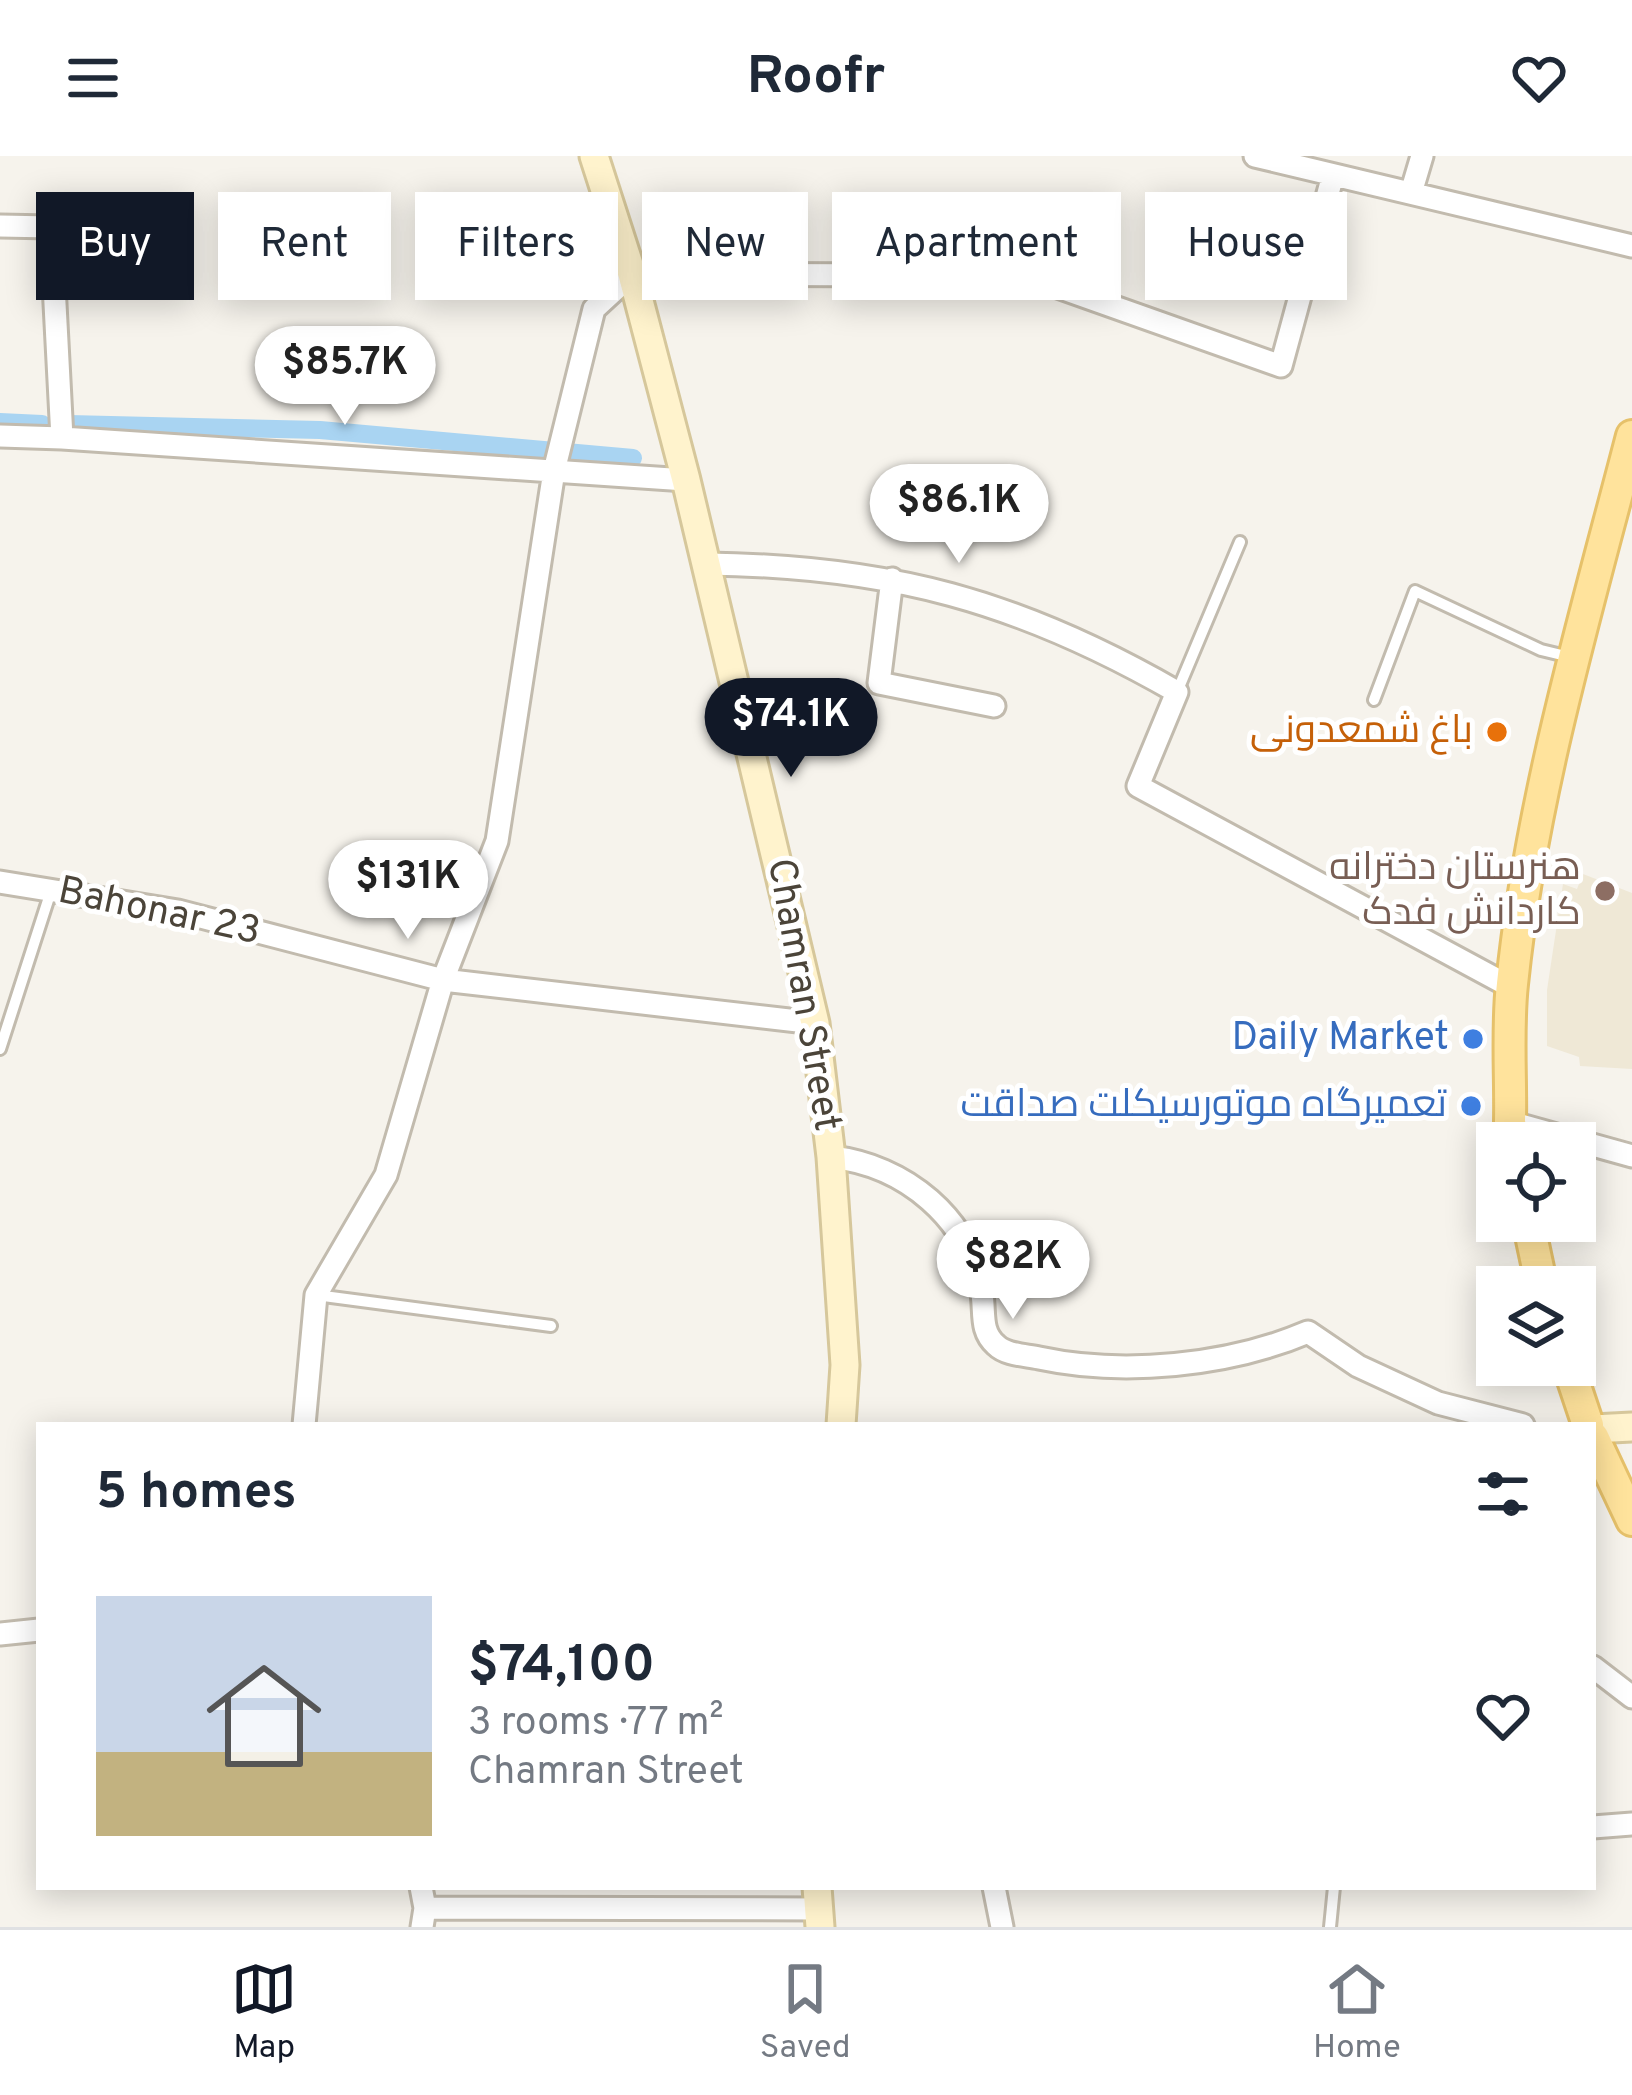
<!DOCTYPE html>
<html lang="en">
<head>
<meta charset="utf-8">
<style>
	:root { --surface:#fff; --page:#f6f6f7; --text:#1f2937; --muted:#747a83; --line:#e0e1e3; --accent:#111827 }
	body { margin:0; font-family:Overpass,Cairo,sans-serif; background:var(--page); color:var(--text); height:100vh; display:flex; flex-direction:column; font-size:45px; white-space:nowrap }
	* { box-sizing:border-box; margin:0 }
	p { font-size:39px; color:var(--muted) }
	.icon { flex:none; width:66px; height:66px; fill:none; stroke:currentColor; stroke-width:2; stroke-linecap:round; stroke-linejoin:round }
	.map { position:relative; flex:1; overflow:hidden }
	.drawer { position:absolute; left:36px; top:1266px; width:1560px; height:468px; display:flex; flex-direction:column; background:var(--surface); border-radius:0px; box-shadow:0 6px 30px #0003 }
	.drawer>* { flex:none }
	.top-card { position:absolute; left:36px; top:36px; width:1560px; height:108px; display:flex; gap:24px }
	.buttons { position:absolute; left:1476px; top:966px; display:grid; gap:24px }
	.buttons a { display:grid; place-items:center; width:120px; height:120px; border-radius:0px; background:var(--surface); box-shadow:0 6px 30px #0003; font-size:60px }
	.price { position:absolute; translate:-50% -102px; padding:0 27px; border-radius:42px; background:#fff; color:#222; font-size:39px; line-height:78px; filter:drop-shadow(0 3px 6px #0008) }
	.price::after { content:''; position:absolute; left:50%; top:72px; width:36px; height:27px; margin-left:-18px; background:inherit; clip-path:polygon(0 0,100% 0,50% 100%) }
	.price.current { background:var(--accent); color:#fff }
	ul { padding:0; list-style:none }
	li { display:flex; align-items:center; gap:36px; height:300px; padding:0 60px }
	li span { display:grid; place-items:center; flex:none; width:336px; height:240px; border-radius:0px; color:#555 }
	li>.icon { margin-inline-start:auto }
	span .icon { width:144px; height:144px; fill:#fffc; stroke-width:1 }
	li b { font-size:51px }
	h2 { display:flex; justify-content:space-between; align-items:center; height:144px; padding:0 60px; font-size:51px }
	.tag { padding:0 42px; border-radius:0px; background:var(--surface); box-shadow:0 6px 30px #0003; font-size:42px; line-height:108px }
	.tag.current { background:var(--accent); color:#fff }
	header { display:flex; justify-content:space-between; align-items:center; height:156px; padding:0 60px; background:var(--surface); font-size:54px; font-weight:700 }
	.tab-bar { display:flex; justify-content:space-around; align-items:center; height:168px; border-top:3px solid var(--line); background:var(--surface); font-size:33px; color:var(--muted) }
	.tab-bar a { display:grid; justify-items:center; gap:6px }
	.tab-bar .current { color:var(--accent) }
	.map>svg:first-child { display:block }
	.education { fill:#efe8d6 }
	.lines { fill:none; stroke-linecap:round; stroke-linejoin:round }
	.canal { stroke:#a9d4f2; stroke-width:18 }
	.lane-casing { stroke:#c2bbae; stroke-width:16 }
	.street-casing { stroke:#c2bbae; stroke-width:27 }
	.secondary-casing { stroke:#d6c79b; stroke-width:33 }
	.primary-casing { stroke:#e6c16a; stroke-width:36 }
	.lane { stroke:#fff; stroke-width:10 }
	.street { stroke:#fff; stroke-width:21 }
	.secondary { stroke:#fff3cd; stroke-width:27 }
	.primary { stroke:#ffe39c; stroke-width:30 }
	.food-dot { fill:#e8710a; stroke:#fff; stroke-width:4.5 }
	.education-dot { fill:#8d6e63; stroke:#fff; stroke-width:4.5 }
	.shop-dot { fill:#3f7fe0; stroke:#fff; stroke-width:4.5 }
	.labels { text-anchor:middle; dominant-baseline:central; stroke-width:10; stroke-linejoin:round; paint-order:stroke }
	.food-label { font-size:39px; fill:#c56008; stroke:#fff; text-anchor:end }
	.education-label { font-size:39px; fill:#785e54; stroke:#fff; text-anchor:end }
	.street-label { font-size:39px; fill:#4b4439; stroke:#fff }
	.shop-label { font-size:39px; fill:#366cbe; stroke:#fff; text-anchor:end }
</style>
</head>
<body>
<header><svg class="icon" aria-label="menu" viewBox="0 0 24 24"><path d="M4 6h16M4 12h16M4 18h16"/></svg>Roofr<svg class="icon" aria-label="heart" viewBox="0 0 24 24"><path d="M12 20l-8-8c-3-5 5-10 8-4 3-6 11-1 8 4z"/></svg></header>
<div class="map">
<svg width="1632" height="1771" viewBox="0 0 1632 1771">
	<rect width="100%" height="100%" fill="#f6f3ec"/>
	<path class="education" d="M1583,718L1632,737V913L1580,910L1579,901L1547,890V834L1563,728L1577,733Z"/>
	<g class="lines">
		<path class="canal" d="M0,266L42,268
			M69,268L320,274L633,302"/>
		<defs>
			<path id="lane" d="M1177,536L1240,386
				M1374,544L1415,435L1541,494L1570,501
				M0,893L51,735
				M316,1139L551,1170
				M1330,1771L1334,1731"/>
			<path id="street" d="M1255,0L1632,90
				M1411,37L1422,0
				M0,70L51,71L62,282
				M0,280L62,282L686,324
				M707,408C889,410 1019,445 1177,536L1138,630L1511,831
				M892,423L879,527L994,550
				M0,726L178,755L443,824L815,867
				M1510,966L1632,1000
				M831,1001C905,1009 970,1062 982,1138C985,1157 980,1175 996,1189C1006,1199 1025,1199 1039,1202C1123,1220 1228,1210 1308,1176L1358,1210L1438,1247L1523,1269
				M304,1269L316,1139L386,1019L443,824L497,685L554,315L594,153L632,118L921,119L942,90L1281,210L1333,19
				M0,1478L39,1474
				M1593,1511L1632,1541
				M1593,1671L1632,1668
				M421,1731L425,1752L422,1771
				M994,1731L1002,1771
				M425,1752L818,1753"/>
			<path id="secondary" d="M594,0L632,118L686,324L815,867L831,1001L845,1209L841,1269
				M1593,1273L1632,1271
				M817,1731L820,1771"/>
			<path id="primary" d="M1514,987L1510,966C1511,921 1507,873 1512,828C1531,642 1585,461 1632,280
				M1528,1065L1542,1131
				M1568,1209L1588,1269
				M1593,1281L1632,1364"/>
		</defs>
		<use href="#lane" class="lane-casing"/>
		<use href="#street" class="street-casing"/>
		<use href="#secondary" class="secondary-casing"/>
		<use href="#primary" class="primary-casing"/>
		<use href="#lane" class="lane"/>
		<use href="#street" class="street"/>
		<use href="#secondary" class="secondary"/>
		<use href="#primary" class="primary"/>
	</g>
	<circle class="food-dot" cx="1497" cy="576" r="12"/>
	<circle class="education-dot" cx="1605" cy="735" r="12"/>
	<g class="shop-dot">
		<circle cx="1473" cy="883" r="12"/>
		<circle cx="1471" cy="950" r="12"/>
	</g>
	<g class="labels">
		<g class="food-label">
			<text x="1473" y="576">باغ شمعدونی</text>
		</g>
		<g class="education-label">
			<text x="1581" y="713">هنرستان دخترانه<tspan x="1581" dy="45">کاردانش فدک</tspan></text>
		</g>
		<g class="street-label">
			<text transform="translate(159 757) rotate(12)">Bahonar 23</text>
			<text transform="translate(802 839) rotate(80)">Chamran Street</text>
		</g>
		<g class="shop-label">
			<text x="1449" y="883">Daily Market</text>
			<text x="1447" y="950">تعمیرگاه موتورسیکلت صداقت</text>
		</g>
	</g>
</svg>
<div class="buttons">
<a><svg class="icon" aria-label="locate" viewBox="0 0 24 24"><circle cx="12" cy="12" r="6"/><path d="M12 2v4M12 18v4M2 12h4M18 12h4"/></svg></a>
<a><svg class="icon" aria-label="layers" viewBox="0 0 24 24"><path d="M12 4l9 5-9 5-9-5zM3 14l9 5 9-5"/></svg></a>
</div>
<b class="price" style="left:345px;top:272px">$85.7K</b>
<b class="price" style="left:959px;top:410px">$86.1K</b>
<b class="price current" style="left:791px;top:624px">$74.1K</b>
<b class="price" style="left:408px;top:786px">$131K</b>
<b class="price" style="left:1013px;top:1166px">$82K</b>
<div class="top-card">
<a class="tag current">Buy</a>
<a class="tag">Rent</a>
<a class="tag">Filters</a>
<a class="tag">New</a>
<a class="tag">Apartment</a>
<a class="tag">House</a>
</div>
<section class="drawer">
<h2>5 homes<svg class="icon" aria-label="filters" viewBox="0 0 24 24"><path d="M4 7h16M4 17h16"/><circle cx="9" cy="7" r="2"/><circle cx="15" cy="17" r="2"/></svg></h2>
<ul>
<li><span style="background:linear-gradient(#c9d6e8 65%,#c2b280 0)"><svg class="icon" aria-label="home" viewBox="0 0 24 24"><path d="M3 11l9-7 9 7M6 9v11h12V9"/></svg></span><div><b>$74,100</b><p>3 rooms · 77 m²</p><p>Chamran Street</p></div><svg class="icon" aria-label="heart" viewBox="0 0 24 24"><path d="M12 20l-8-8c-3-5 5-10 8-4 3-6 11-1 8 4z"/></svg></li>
</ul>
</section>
</div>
<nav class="tab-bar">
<a class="current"><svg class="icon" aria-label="map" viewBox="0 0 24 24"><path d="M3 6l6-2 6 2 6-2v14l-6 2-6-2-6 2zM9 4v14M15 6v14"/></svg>Map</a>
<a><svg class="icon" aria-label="saved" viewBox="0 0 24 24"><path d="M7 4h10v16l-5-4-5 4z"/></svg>Saved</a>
<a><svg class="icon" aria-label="home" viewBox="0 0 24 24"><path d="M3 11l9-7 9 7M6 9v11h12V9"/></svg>Home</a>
</nav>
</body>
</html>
